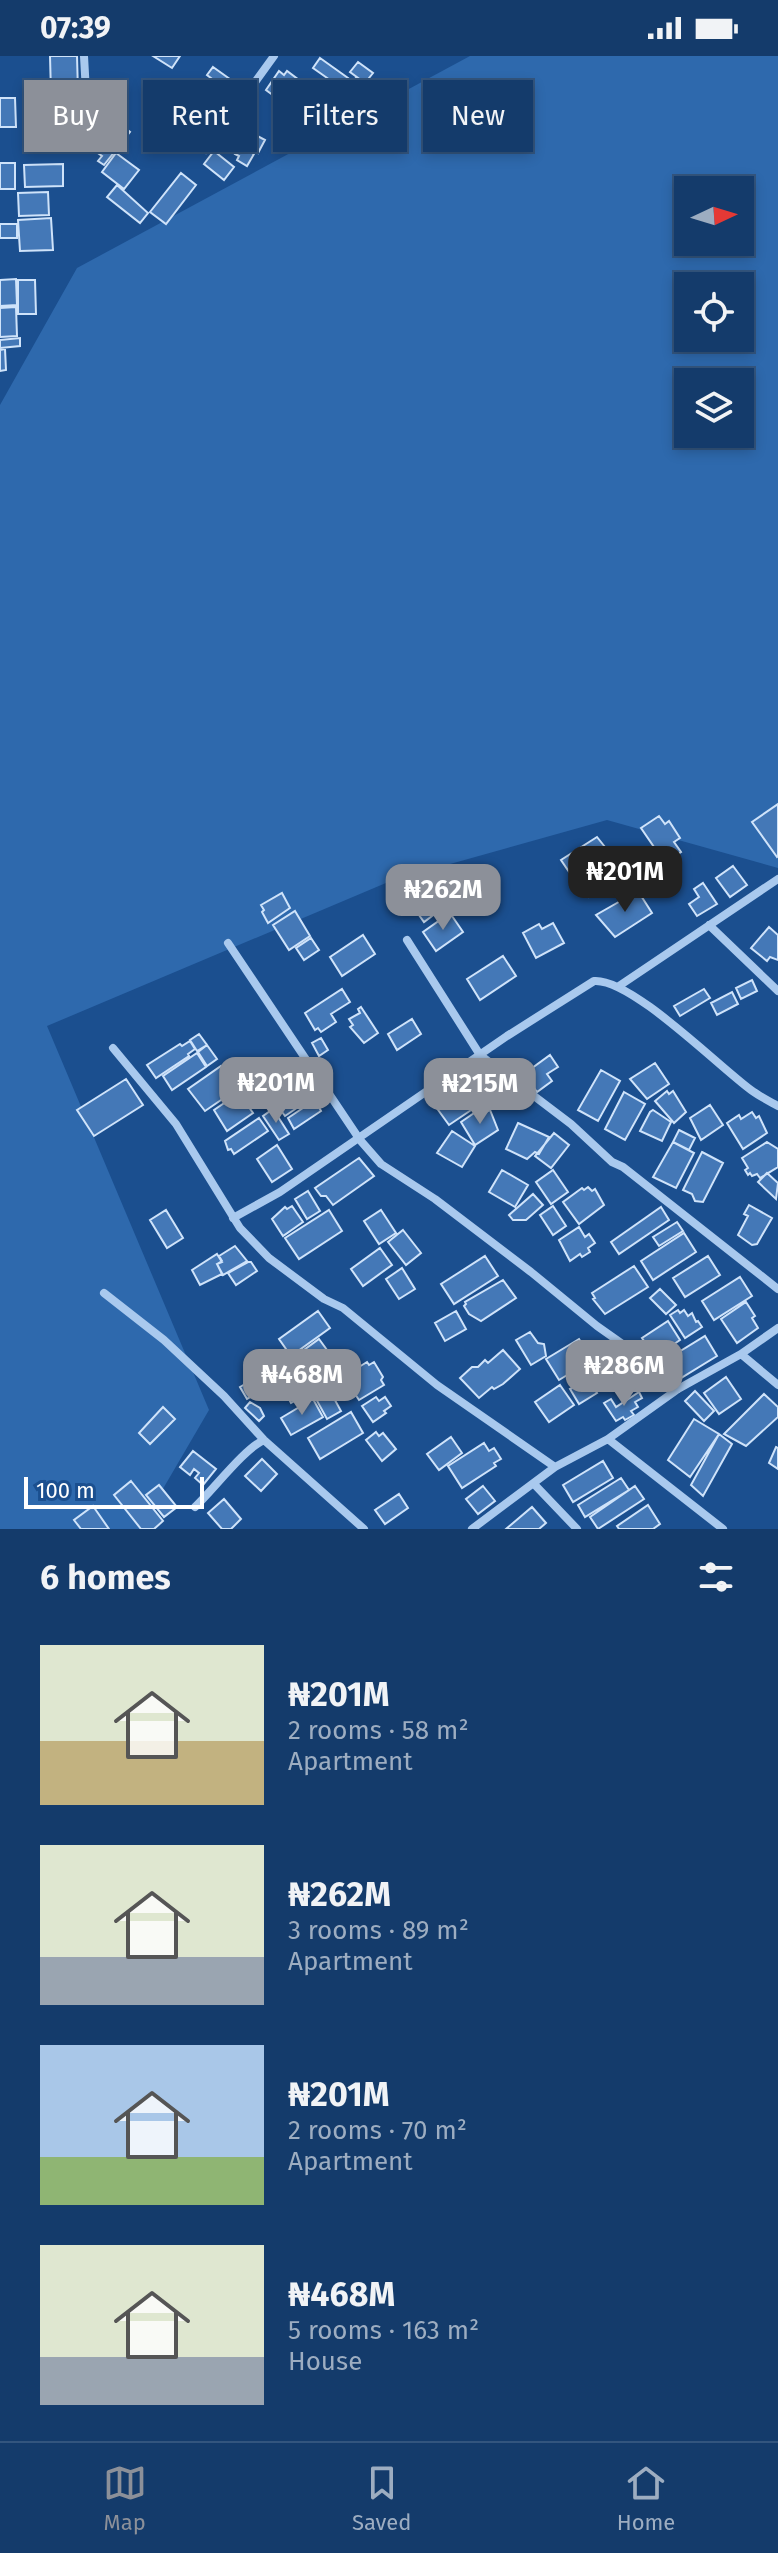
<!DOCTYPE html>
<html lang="en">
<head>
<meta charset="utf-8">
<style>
	:root { --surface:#143b6b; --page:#214673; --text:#f1f3f6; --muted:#9dadc1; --line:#33557e; --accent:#8c9099 }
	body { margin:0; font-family:"Fira Sans",sans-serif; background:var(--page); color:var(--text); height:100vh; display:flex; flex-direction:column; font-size:30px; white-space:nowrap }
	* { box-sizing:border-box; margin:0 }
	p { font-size:26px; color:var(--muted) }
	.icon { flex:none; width:44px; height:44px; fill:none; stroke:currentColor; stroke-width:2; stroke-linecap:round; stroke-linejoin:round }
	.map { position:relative; height:1473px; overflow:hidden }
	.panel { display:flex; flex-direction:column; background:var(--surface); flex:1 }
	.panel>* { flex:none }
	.top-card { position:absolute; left:24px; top:24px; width:730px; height:72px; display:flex; gap:16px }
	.needle { width:52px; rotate:86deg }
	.fabs { position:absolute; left:674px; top:120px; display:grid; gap:16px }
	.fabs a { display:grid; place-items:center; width:80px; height:80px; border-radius:0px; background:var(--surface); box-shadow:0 4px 12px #0003,0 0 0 2px var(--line); font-size:40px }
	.scale { position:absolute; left:24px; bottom:20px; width:180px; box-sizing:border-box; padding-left:8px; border:4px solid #fff; border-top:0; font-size:22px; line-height:28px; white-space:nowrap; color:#fff; -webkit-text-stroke:6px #1b4f8f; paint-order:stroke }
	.price { position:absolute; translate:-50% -68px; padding:0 18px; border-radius:16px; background:var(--accent); color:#fff; font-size:26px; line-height:52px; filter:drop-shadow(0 2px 4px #0008) }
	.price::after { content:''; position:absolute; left:50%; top:48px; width:24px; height:18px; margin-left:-12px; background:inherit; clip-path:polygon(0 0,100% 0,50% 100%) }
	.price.on { background:#222; color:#fff }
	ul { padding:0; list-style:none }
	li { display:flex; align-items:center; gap:24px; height:200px; padding:0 40px }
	li span { display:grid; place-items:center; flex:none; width:224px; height:160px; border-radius:0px; color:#555 }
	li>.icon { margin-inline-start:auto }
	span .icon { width:96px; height:96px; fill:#fffc; stroke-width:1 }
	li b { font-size:34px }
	h2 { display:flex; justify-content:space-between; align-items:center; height:96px; padding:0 40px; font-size:34px }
	.tag { padding:0 28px; border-radius:0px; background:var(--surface); box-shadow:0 4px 12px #0003,0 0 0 2px var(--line); font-size:28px; line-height:72px }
	.tag.on { background:var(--accent); color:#fff }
	.status { display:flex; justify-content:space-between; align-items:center; height:56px; padding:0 40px; background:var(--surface); direction:ltr }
	.status svg { height:22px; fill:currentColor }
	.dock { display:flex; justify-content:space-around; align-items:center; height:112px; border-top:2px solid var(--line); background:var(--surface); font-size:22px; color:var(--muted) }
	.dock a { display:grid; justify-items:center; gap:4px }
	.dock .on { color:var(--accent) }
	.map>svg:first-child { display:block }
	.green { fill:#2e69ad; fill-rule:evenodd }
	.building { fill:#4478b7; stroke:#cfe3fa; stroke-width:2 }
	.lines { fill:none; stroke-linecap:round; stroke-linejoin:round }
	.street { stroke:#a9c9ee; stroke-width:8 }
</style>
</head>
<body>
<div class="status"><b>07:39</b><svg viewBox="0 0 49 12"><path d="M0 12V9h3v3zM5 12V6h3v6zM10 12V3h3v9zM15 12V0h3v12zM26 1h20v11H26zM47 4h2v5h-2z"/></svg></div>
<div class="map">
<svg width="778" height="1473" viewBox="0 0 778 1473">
	<rect width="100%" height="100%" fill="#1b4f8f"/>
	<path class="green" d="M470,0H778V812L607,764L393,824L47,970L209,1354L143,1467L146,1473H0V349L77,212ZM688,134H740V186H688ZM688,230H740V282H688ZM688,326H740V378H688Z"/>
	<path class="building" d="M50,0H77L78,36L51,37Z
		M153,0H180L172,12Z
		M320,2L348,22L338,37L327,29L330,24L313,12Z
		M358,6L373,17L365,27L350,16Z
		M213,11L234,26L228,35L207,19Z
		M279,15L284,19L287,15L311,33L299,50L297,48L293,54L266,34Z
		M356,22L374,40L362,53L343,35Z
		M0,42H15L16,71H0Z
		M155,42L187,68L178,79L146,53Z
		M118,66L130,76L104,109L98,105L102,100L95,95Z
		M239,70L265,84L258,97L233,82Z
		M239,90L254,98L247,110L237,104L239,100L235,98Z
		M214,95L234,111L224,124L204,108Z
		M116,97L139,114L124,133L102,116Z
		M0,107H15V133H0Z
		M63,108V130L25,131L24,109Z
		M181,117L196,129L166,168L150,156Z
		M117,129L148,157L140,167L107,141Z
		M48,136L49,159L19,160L18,137Z
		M51,162L53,194L20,195L18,164Z
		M0,168H17V182H0Z
		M16,223L17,249L0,250V224Z
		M18,224H35L36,258H18Z
		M16,251L17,280L0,281V252Z
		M20,282V290L0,292V284Z
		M5,293L6,314L0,315V294Z
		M778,748V800L777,801L752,766Z
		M659,760L665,768L669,765L680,782L674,786L681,796L665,807L641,772Z
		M597,781L613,801L576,826L561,804Z
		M650,793L662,809L637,828L625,811Z
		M617,805L624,817L589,841L581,830Z
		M733,810L747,829L730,841L716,822Z
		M446,818L460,839L424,866L409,845Z
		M703,827L717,848L697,860L689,848L699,841L694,833Z
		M638,835L652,857L615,881L596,859Z
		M282,837L290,852L268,867L262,856L264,854L261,849Z
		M295,855L310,880L289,894L273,869Z
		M450,857L463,876L436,895L423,876Z
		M553,867L564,887L536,902L523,877L539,868L542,873Z
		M769,871L778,879V904L770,901L767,905L751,892Z
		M363,879L375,898L342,920L330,901Z
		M311,882L319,894L304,904L296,892Z
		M503,900L516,920L480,944L467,923Z
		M752,924L757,935L741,943L736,932Z
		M342,933L350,946L331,958L336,966L321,976L318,972L315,974L305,957Z
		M704,933L710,942L680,960L674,950Z
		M732,936L738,948L717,959L711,947Z
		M361,951L378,977L364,987L350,971L353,969L349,963L360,957L358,953Z
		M412,963L421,978L397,994L388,978Z
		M199,978L207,989L197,995L190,984Z
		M321,982L328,994L319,1000L312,987Z
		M190,985L195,993L188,998L189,1000L156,1022L147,1009L180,988L182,990Z
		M207,989L217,1003L207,1010L198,996Z
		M197,997L206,1011L172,1034L163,1020Z
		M550,999L558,1011L547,1018L552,1025L537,1036L524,1018Z
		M655,1007L669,1028L647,1043L630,1023Z
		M221,1010L237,1033L205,1055L188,1033Z
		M601,1014L620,1025L598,1065L578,1054Z
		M126,1023L143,1049L94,1080L77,1054Z
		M468,1029L471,1033L474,1031L477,1036L480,1034L484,1039L480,1042L483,1046L449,1069L436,1051Z
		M302,1032L310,1043L285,1060L277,1049Z
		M667,1035L669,1038L673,1035L686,1056L674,1067L655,1045Z
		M624,1036L645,1048L625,1084L605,1073Z
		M239,1037L253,1057L227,1075L214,1054Z
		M315,1044L321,1055L294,1073L288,1062Z
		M710,1049L723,1069L701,1084L690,1062Z
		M483,1051L486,1056L490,1054L498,1074L475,1089L461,1066Z
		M273,1053L289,1078L279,1084L263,1060Z
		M653,1054L671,1066L662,1085L640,1075L650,1056Z
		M752,1056L756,1062L759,1060L767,1077L743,1093L727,1067L739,1059L741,1063Z
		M259,1062L268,1075L234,1098L231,1093L228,1094L225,1085Z
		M518,1067L549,1081L539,1098L535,1096L527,1103L506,1093Z
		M679,1074L695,1082L689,1094L673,1086Z
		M452,1075L475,1090L462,1111L437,1097Z
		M554,1077L569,1089L551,1112L535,1100Z
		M673,1086L694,1097L676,1132L653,1121Z
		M767,1086L778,1093V1111L760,1122L757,1118L752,1120L750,1117L748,1119L745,1114L748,1112L742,1102Z
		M277,1089L292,1113L272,1126L257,1103Z
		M702,1096L723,1107L703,1146L695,1145L692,1138L683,1134Z
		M359,1102L374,1120L333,1149L326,1140H321L315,1132Z
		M502,1114L528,1129L515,1151L489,1136Z
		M553,1114L568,1136L551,1148L536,1126Z
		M767,1117L778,1127L776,1143L758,1126Z
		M588,1131L592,1135L595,1133L604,1149L579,1168L563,1146L582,1132L584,1134Z
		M308,1135L320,1155L307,1163L295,1143Z
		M533,1138L543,1149L526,1164H513L509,1159Z
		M749,1149L772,1162L757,1188L752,1189L738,1179L748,1160L744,1158Z
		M292,1150L303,1166L283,1180L272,1163L285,1151L287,1153Z
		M553,1150L566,1170L553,1179L540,1159Z
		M661,1151L669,1164L619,1198L611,1186Z
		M166,1154L183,1182L167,1192L150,1164Z
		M329,1154L342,1175L299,1203L285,1182Z
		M381,1154L396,1177L379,1188L364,1165Z
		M677,1166L683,1175L659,1190L653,1181Z
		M579,1171L585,1181L589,1178L595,1187L588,1192L590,1196L582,1201L580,1198L570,1205L559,1184Z
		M403,1174L421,1197L406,1209L388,1186Z
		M684,1177L696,1196L653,1224L641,1205Z
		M235,1190L247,1205L223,1219L217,1208L222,1205L219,1200Z
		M380,1192L392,1209L363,1230L351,1213Z
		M217,1198L222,1206L217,1208L222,1218L200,1229L192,1214Z
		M485,1200L498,1220L454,1248L441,1228Z
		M708,1200L720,1219L685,1241L673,1222Z
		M248,1206H251L257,1215L236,1229L228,1217Z
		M634,1210L648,1231L605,1258L593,1243L595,1242L592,1237Z
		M402,1212L415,1233L399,1243L386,1223Z
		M740,1221L752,1240L714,1264L702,1245Z
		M503,1224L516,1242L481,1265L469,1258L464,1250L466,1248L465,1246Z
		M660,1233L676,1249L666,1258L650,1242Z
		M746,1246L755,1260L752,1262L758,1272L737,1287L721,1263Z
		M678,1254L680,1257L684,1254L688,1260L692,1257L696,1266L698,1265L702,1271L685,1282L670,1259Z
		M318,1255L330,1272L291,1300L279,1283Z
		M456,1255L466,1273L445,1285L435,1267Z
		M668,1265L680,1284L655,1301L642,1282Z
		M530,1276L538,1287L544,1288L546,1300L531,1309L516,1284Z
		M705,1280L717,1300L681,1322L669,1302Z
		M319,1283L327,1294L301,1313L293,1302Z
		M579,1283L592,1304L559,1324L546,1303Z
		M503,1294L520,1313L503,1328L494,1333L492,1331L479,1342L460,1322L472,1311H478L485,1304L488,1307Z
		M288,1303L295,1315L247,1343L240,1331Z
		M367,1306L369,1309L374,1306L383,1321L381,1324L384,1329L359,1344L355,1338L349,1341L338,1324Z
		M302,1316L313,1335L291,1347L281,1329Z
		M726,1321L741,1343L719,1358L704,1337Z
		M588,1324L597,1337L579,1348L570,1333Z
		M560,1329L574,1349L549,1366L535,1346Z
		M330,1335L341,1355L327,1363L316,1343Z
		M695,1335L714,1355L704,1365L685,1345Z
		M639,1336L642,1342L635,1346L638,1351L631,1355L634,1359L625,1364L623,1361L616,1365L604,1347L611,1343L616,1351Z
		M764,1338L778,1351V1361L746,1390L724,1378Z
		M376,1341L379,1345L385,1341L391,1350L384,1355L386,1357L373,1366L362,1350Z
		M313,1343L323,1361L291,1379L281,1362Z
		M250,1346L260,1352L264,1360L259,1365L245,1352Z
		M163,1351L175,1363L150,1388L139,1377Z
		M351,1356L363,1377L320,1403L308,1382Z
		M694,1363L719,1378L690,1421L668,1404Z
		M376,1376L379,1380L383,1377L396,1393L382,1405L366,1384Z
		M719,1378L732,1388L703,1440L691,1429Z
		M451,1381L462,1397L439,1414L427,1398Z
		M484,1387L489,1395L494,1392L501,1403L494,1407L496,1410L462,1432L448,1410Z
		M776,1391L778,1392V1413L769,1407Z
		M193,1395L216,1413L203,1429L195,1422L199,1417L194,1413L190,1419L180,1411Z
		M262,1403L277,1418L261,1435L245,1420Z
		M603,1405L613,1422L573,1446L563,1429Z
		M621,1422L629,1434L585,1461L578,1449Z
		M131,1425L163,1465L154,1473H141L114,1439Z
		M159,1429L177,1451L164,1461L146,1439Z
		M483,1430L495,1445L478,1458L466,1443Z
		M635,1430L644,1443L598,1473L590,1461Z
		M399,1438L408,1452L385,1468L375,1454Z
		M224,1443L241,1463L231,1473H222L208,1457Z
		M648,1449L660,1468L653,1473H619L617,1470Z
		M93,1450L109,1473H81L74,1464Z
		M532,1451L546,1467L539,1473H506Z"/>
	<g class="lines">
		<path class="street" d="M84,0L89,91
			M206,94L274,0
			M709,869L778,935
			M407,884L480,999L571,1068L612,1106L623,1111L778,1233
			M228,887L360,1084L381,1108L435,1143L531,1216L597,1270L648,1306L678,1333
			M619,930L778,823
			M113,992L176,1068L240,1172L269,1202L324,1243L343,1252L437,1329L555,1411
			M233,1162L280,1136L507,980L594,925C631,922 718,1010 751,1034C759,1040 769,1045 778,1050
			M104,1237L164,1284L224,1340L264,1384L364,1473
			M741,1298L778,1329
			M608,1383L723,1473
			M534,1428L577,1473
			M195,1451C213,1434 245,1392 264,1384
			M472,1473L555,1411L608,1383L678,1333L741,1298L778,1272"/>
	</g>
</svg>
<div class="fabs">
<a><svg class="needle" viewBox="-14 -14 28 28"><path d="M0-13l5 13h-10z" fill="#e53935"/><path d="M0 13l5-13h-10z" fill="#9dadc1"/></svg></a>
<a><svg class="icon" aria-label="locate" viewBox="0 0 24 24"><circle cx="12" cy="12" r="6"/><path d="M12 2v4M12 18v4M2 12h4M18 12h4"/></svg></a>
<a><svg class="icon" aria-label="layers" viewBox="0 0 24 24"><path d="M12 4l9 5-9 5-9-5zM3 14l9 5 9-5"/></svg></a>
</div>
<div class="scale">100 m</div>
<b class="price on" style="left:625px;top:858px">₦201M</b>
<b class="price" style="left:443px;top:876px">₦262M</b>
<b class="price" style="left:276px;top:1069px">₦201M</b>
<b class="price" style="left:480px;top:1070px">₦215M</b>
<b class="price" style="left:624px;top:1352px">₦286M</b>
<b class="price" style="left:302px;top:1361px">₦468M</b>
<div class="top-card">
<a class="tag on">Buy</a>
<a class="tag">Rent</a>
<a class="tag">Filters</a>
<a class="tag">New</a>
</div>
</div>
<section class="panel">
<h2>6 homes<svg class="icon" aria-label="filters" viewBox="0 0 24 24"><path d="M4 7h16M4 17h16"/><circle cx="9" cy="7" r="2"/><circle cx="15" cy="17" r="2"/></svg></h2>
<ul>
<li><span style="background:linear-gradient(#dfe7d0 60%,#c2b280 0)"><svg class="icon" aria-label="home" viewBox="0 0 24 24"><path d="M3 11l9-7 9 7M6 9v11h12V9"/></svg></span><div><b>₦201M</b><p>2 rooms · 58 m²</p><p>Apartment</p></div></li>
<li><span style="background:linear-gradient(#dfe7d0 70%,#9aa5b1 0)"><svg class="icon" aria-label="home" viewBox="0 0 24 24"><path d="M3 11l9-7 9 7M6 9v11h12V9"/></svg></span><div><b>₦262M</b><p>3 rooms · 89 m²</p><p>Apartment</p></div></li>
<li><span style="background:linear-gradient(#a9c7e8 70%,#8fb573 0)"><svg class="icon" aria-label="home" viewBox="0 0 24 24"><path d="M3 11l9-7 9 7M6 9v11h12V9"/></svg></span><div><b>₦201M</b><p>2 rooms · 70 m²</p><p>Apartment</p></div></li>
<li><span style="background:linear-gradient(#dfe7d0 70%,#9aa5b1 0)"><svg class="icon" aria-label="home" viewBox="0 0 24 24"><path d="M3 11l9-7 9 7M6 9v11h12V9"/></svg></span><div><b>₦468M</b><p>5 rooms · 163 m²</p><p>House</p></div></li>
</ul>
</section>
<nav class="dock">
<a class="on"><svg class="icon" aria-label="map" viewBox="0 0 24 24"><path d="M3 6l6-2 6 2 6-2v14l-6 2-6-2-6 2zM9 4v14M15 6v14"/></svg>Map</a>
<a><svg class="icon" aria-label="saved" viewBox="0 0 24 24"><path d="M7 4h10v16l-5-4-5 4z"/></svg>Saved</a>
<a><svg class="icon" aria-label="home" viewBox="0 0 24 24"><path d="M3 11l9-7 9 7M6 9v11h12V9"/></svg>Home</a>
</nav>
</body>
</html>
